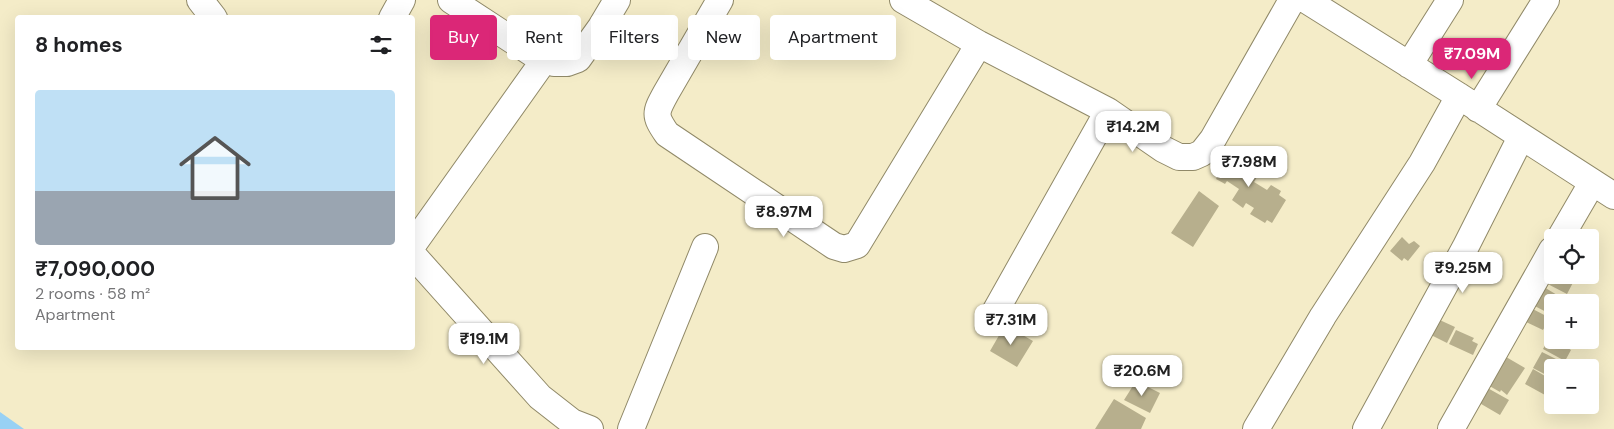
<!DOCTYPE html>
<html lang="en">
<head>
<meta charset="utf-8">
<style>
	:root { --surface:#fff; --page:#f6f6f6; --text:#202124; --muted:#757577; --accent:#db2777 }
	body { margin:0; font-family:"DM Sans",sans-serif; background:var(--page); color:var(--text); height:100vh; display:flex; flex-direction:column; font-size:19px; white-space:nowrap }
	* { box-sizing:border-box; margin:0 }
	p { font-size:16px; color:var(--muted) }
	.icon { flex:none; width:28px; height:28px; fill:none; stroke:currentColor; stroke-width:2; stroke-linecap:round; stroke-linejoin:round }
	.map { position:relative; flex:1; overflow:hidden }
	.sheet { position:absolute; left:15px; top:15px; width:400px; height:335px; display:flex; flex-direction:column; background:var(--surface); border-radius:5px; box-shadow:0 5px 20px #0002 }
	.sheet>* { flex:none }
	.hud { position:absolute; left:430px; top:15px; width:475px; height:45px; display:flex; gap:10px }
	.tools { position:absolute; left:1544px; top:229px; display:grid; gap:10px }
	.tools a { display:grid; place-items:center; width:55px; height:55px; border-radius:5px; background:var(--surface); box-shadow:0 5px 20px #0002; font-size:25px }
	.price { position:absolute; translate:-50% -42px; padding:0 11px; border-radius:10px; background:#fff; color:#222; font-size:16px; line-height:32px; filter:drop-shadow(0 1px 2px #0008) }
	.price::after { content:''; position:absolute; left:50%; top:30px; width:15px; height:11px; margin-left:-8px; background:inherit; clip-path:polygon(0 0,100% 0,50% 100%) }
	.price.current { background:var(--accent); color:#fff }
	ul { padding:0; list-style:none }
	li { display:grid; align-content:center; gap:10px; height:265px; padding:0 20px }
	li span { display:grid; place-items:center; height:155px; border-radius:5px; color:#555 }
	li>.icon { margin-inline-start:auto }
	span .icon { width:90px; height:90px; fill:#fffc; stroke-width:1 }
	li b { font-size:21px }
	h2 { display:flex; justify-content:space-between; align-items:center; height:60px; padding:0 20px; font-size:21px }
	.tag { padding:0 18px; border-radius:5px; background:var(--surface); box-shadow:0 5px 20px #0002; font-size:18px; line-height:45px }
	.tag.current { background:var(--accent); color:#fff }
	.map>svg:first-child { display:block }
	.water { fill:#98d1f4 }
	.building { fill:#b7af8d }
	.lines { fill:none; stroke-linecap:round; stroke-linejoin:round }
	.minor-casing { stroke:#908968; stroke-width:28 }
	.minor { stroke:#fff; stroke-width:26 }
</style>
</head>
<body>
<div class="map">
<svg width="1614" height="429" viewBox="0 0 1614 429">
	<rect width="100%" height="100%" fill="#f4ecc8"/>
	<path class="water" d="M0,412L24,429H0Z"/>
	<path class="building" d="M1224,152L1230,156L1233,152L1240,156L1237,161L1250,169L1253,165L1261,170L1254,182L1267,190L1271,185L1281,191L1279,195L1286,200L1272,223L1267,220L1265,223L1250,214L1254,208L1246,203L1243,208L1232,200L1239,189L1227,181L1225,184L1216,179L1218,175L1212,171Z
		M1199,191L1219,206L1193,247L1171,233Z
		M1402,237L1409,244L1414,241L1420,246L1408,261L1404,258L1402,261L1390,251Z
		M1552,275H1577L1567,294L1540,280Z
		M1539,284L1562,298L1560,302H1552V315L1529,303Z
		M1527,306L1550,318L1543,330L1520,319Z
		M1431,316L1455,327L1447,343L1423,331Z
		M1005,325L1033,341L1017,367L990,351Z
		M1456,330L1474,338L1472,341L1478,344L1473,355L1449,344Z
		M1550,336L1552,340H1556L1571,350L1565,361L1543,349Z
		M1560,340H1576L1572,347Z
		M1542,352L1564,363L1561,368H1552V378L1533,368Z
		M1501,354L1525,368L1507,395L1501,390L1500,392L1486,384Z
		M1533,369L1552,380L1545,395L1525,384Z
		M1136,381L1160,393L1150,413L1124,400Z
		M1484,386L1509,400L1500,415L1476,401Z
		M1114,399L1146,418L1141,429H1095Z"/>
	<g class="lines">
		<defs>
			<path id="minor" d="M200,0L214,18
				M451,0L535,55L554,63H567L578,59L601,27L617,0
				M720,0L666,93C655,113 654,115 667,134L834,246L844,249L857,245L979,44
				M903,0L979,44L1108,111L1163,149L1179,157H1193L1202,153L1213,139L1292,0
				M1306,0L1459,96L1614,196
				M392,18L402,0
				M1409,65L1450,0
				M1478,109L1546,0
				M1560,238L1592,183
				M412,246L545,59
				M412,254L540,397L572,422L590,429
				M991,319L1108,111
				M631,429L705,247
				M1256,429L1323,316L1422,163L1459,96
				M1366,429L1465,248L1521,137
				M1451,429L1552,250"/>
		</defs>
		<use href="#minor" class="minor-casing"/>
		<use href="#minor" class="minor"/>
	</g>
</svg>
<div class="tools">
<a><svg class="icon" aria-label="locate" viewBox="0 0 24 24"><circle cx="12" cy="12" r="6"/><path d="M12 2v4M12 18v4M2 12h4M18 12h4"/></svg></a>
<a>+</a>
<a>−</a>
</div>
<b class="price current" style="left:1472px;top:80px">₹7.09M</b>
<b class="price" style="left:1133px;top:153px">₹14.2M</b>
<b class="price" style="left:1249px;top:188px">₹7.98M</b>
<b class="price" style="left:784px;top:238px">₹8.97M</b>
<b class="price" style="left:1463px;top:294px">₹9.25M</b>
<b class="price" style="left:1011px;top:346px">₹7.31M</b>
<b class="price" style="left:484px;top:365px">₹19.1M</b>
<b class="price" style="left:1142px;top:397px">₹20.6M</b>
<div class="hud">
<a class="tag current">Buy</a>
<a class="tag">Rent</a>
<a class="tag">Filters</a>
<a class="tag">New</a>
<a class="tag">Apartment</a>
</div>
<section class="sheet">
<h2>8 homes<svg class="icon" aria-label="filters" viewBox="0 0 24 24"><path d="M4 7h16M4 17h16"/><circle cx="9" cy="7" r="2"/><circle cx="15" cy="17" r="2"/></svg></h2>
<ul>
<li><span style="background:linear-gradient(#bfe0f5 65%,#9aa5b1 0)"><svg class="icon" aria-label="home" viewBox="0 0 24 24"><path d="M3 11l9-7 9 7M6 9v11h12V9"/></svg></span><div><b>₹7,090,000</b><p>2 rooms · 58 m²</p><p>Apartment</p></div></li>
</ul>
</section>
</div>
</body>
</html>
